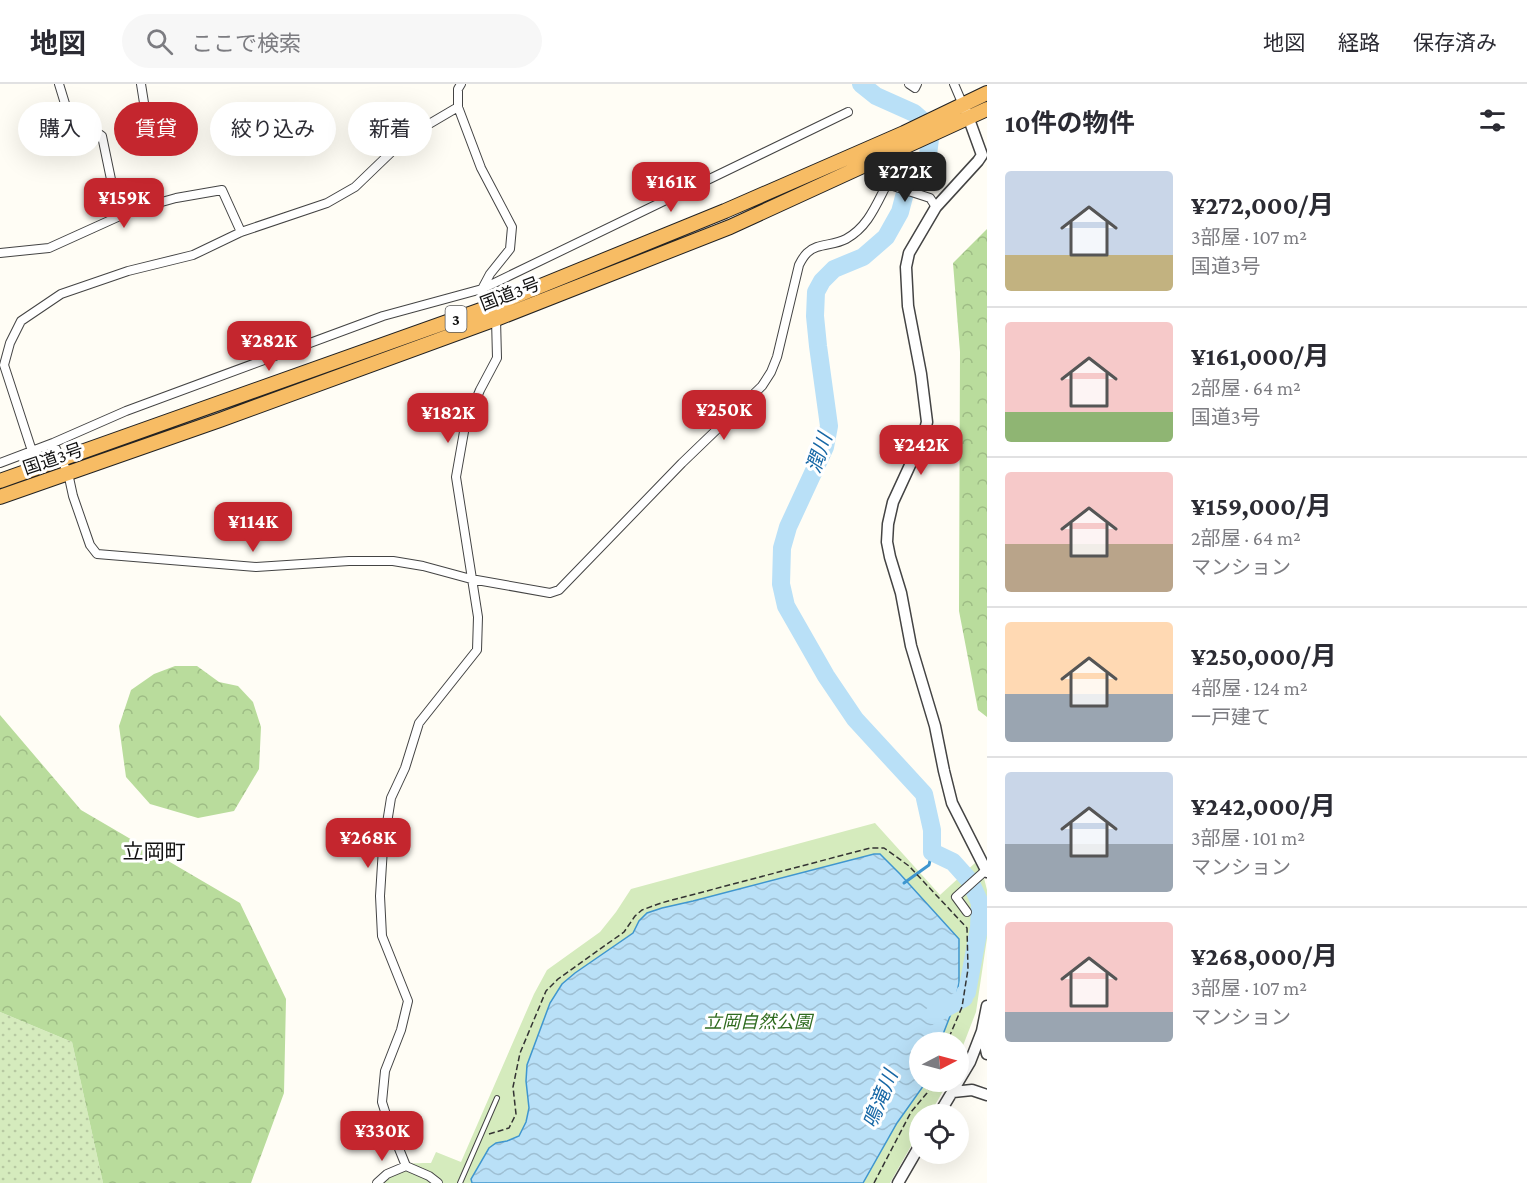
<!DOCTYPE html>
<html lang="ja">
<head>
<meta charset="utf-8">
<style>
	:root { --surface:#fff; --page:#f7f7f7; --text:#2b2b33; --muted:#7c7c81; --line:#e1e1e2; --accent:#c4262e }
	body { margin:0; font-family:"Crimson Pro","Noto Sans JP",serif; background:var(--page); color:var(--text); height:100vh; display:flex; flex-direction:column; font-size:22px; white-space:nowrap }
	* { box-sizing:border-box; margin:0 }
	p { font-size:20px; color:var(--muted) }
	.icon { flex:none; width:33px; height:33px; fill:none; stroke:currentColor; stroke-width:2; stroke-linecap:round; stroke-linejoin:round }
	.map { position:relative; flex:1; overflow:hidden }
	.sheet { display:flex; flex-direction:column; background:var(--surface); width:540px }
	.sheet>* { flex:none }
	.banner { position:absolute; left:18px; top:18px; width:570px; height:54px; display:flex; gap:12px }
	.needle { width:39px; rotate:84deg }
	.fabs { position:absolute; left:909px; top:948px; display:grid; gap:12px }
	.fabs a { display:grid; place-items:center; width:60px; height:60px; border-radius:50%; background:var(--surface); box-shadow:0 6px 24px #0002; font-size:30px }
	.price { position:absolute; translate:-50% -51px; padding:0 14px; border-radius:12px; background:var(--accent); color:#fff; font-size:20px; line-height:39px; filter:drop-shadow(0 2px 3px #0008) }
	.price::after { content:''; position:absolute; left:50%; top:36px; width:18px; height:14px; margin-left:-9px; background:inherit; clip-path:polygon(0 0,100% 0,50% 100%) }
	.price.on { background:#222; color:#fff }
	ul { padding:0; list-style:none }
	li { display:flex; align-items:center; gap:18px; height:150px; padding:0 18px }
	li+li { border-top:2px solid var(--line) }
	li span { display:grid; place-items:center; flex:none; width:168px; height:120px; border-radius:6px; color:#555 }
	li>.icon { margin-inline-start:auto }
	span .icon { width:72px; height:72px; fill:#fffc; stroke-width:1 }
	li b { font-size:26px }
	h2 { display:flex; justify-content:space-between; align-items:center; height:72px; padding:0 18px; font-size:26px }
	.tag { padding:0 21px; border-radius:27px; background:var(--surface); box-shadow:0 6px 24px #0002; font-size:21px; line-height:54px }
	.tag.on { background:var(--accent); color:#fff }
	header { display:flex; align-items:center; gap:36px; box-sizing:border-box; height:84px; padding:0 30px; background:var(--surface); border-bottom:2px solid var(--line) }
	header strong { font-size:28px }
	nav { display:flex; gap:33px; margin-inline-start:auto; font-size:21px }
	.search { width:420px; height:54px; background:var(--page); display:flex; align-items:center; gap:15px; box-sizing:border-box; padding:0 21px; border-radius:33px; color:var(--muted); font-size:22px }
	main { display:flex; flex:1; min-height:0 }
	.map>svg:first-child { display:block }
	.grass { fill:url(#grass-dots) }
	.forest { fill:url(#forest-crowns) }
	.park { fill:#d5ebbd }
	.water { fill:url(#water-waves); stroke:#3f96cf; stroke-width:1.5 }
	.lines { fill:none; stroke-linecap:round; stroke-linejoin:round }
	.stream { stroke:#3f96cf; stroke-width:3 }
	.river { stroke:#b9e0f7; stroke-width:18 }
	.service-casing { stroke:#444; stroke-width:6 }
	.minor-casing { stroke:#444; stroke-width:10 }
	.tertiary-casing { stroke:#444; stroke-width:13 }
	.trunk-casing { stroke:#222; stroke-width:16 }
	.path { stroke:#333; stroke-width:1.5; stroke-dasharray:6 3; stroke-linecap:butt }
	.service { stroke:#fff; stroke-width:4 }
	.minor { stroke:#fff; stroke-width:8 }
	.tertiary { stroke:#fff; stroke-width:10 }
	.trunk { stroke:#f7bc64; stroke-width:14 }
	.labels { text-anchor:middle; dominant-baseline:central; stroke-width:6; stroke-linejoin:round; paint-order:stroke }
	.shield { fill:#fff; stroke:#585858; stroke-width:1.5 }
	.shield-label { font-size:16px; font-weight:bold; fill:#111 }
	.street-label { font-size:18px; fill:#111; stroke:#fff }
	.park-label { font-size:18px; font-style:italic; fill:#2f6b1f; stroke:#fff }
	.water-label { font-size:20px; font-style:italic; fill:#1768a6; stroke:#fff }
	.quarter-label { font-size:21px; fill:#111; stroke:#fff }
</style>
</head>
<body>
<header>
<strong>地図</strong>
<div class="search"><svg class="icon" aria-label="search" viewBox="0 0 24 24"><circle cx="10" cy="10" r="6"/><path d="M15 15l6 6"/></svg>ここで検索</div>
<nav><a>地図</a><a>経路</a><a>保存済み</a></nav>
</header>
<main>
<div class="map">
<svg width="987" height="1099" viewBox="0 0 987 1099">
	<defs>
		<pattern id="grass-dots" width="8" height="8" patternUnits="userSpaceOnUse" patternTransform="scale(1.5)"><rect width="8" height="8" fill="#d5ebbd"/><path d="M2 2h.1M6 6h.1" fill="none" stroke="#b6c8a1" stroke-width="1.8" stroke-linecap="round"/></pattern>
		<pattern id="forest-crowns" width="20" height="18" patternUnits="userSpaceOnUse" patternTransform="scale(1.5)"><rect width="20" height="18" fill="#b9dc9c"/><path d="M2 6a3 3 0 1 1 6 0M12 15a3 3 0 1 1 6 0" fill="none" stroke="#9ebc85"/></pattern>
		<pattern id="water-waves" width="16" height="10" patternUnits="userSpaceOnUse" patternTransform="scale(1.5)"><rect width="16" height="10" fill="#b9e0f7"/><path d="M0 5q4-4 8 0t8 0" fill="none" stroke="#9ebfd3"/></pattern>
	</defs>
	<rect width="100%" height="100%" fill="#fffdf5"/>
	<path class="grass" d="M0,928L72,958L103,1099H0Z"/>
	<path class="forest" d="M987,145V633L978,626L959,527L960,268L953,179Z
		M175,582H197L219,598L238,602L253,618L261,643L259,685L234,727L198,734L150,720L126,693L119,642L131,606L154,590Z
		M0,631L81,726L240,819L286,915L284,1009L251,1099H103L72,958L0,928Z"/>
	<path class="park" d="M875,739L940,811L975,779L984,794L987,806V854L976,928L959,972L958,958H920V998H948L930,1030H920L919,1048L890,1099H372C385,1079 410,1079 431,1079L436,1068L461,1078L534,910L547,886L600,848L616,828L631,805Z"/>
	<path class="water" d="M874,770H880L900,790L959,855V899L954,922L940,958H920V998H925L924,1001L897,1039L863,1099H472L471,1095L489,1064L496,1059L507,1057L519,1052L526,1038L529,1024L526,997L527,981L550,919L562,900L575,889L633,849L639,837L647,829L662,824L693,817Z"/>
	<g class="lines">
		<path class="stream" d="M904,799L929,781L932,768"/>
		<path class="river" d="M861,0L876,12L914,29L922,36L928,45L930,55L928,71L906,105L900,128L886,153L863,173L834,185L822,197L816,208L815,232L818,262L829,342L825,363L788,443L782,464L781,500L786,522L826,592L855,635L924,710L932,746V768L953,778L970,797L980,819L979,844L967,908L965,909L964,914L933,931"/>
		<defs>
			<path id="service" d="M460,1099L497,1014"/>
			<path id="minor" d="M59,0L74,49L95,47L102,52L113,105
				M141,0L148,44L175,43
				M461,0L458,5V23L481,84L512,143L510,165L490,190L482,205
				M909,0L915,4L917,0
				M954,0L963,21
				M0,169L49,164L133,126L176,114L222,106L241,148
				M53,359L68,389L73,412L90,461L97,470L256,483L349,477H393L423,482L471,495L550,509L559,506L682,379L762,302L771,288L777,273L799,181C801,177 804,172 807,169C817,159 833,162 846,155C868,143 876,121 887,100L930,114L936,123
				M32,367L4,281L10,259L21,237L61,210L128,187L193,171L241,148L327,119L355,103L407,53L458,23
				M0,379L53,359L126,327L383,232L482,205L848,28
				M967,828L956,813L986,786
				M377,1099L387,1090L406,1082
				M438,1099L429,1092L406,1082L389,1040L382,1018L385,987L401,946L408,917L382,852L380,812L383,764L391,714L405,684L419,639L477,566L478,533L456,393L465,342L480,306L497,274L496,235L482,205"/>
			<path id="tertiary" d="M966,27L982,71L978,77L936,123L909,169L906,183L908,222L921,290L927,338L923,353L893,418L888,440L887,458L890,473L901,509L911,562L935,642L944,687L952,719L987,788
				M982,947L987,970
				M953,1008L972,1006L987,1011
				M939,1030L970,978L982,947L987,922
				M898,1099L920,1061"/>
			<path id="trunk" d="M0,397L489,223L725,127L904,49L987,9
				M0,413L220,336L496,235L730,143L987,25"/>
		</defs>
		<use href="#service" class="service-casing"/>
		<use href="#minor" class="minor-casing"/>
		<use href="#tertiary" class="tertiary-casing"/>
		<use href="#trunk" class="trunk-casing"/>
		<path class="path" d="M489,1050L509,1044L516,1030L513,1003L520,969L546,907L558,895L624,848L635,832L642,826L661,819L870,764H884L909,782L967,844L968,885L962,923L947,958
			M874,1099L911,1028L927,1009L931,998"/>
		<use href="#service" class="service"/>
		<use href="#minor" class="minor"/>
		<use href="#tertiary" class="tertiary"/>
		<use href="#trunk" class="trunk"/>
	</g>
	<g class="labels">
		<rect class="shield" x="445.5" y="222" width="21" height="26" rx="4.5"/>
		<g class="shield-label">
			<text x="456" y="235">3</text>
		</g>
		<g class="street-label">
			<text transform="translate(510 210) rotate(-21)">国道3号</text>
			<text transform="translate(53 375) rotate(-19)">国道3号</text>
		</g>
		<g class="park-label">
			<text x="758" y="938">立岡自然公園</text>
		</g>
		<g class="water-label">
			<text transform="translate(819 369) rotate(-71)">潤川</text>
			<text transform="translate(880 1015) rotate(-68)">鳴滝川</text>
		</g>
		<g class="quarter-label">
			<text x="154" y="768">立岡町</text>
		</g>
	</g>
</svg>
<div class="fabs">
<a><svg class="needle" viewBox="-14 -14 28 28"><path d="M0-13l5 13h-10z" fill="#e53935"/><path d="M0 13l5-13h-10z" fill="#7c7c81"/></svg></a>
<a><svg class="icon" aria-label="locate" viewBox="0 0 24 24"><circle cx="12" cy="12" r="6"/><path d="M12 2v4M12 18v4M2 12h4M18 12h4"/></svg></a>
</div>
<b class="price on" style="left:905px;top:119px">¥272K</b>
<b class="price" style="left:671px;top:129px">¥161K</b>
<b class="price" style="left:124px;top:145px">¥159K</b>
<b class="price" style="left:269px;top:288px">¥282K</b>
<b class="price" style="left:724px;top:357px">¥250K</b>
<b class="price" style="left:448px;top:360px">¥182K</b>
<b class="price" style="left:921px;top:392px">¥242K</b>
<b class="price" style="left:253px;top:469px">¥114K</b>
<b class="price" style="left:368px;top:785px">¥268K</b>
<b class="price" style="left:382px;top:1078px">¥330K</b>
<div class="banner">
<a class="tag">購入</a>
<a class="tag on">賃貸</a>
<a class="tag">絞り込み</a>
<a class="tag">新着</a>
</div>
</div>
<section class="sheet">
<h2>10件の物件<svg class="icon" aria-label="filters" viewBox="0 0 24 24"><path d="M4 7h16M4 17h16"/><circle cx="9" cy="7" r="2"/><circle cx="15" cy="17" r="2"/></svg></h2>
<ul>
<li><span style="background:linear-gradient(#c9d6e8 70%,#c2b280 0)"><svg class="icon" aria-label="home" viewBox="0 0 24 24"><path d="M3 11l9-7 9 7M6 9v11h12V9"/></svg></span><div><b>¥272,000/月</b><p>3部屋 · 107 m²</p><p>国道3号</p></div></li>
<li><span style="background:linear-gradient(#f6c9c9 75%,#8fb573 0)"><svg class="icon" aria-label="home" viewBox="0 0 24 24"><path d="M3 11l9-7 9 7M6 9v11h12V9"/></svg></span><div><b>¥161,000/月</b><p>2部屋 · 64 m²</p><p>国道3号</p></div></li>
<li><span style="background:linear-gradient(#f6c9c9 60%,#b9a48a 0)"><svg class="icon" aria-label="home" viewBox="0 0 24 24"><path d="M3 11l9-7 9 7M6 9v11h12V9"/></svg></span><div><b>¥159,000/月</b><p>2部屋 · 64 m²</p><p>マンション</p></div></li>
<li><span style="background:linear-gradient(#ffd9b3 60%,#9aa5b1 0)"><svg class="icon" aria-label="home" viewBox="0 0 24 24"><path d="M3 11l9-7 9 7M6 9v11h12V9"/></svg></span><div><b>¥250,000/月</b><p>4部屋 · 124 m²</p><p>一戸建て</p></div></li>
<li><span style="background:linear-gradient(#c9d6e8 60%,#9aa5b1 0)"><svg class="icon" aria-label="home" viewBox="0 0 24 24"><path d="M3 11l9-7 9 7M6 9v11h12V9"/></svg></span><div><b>¥242,000/月</b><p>3部屋 · 101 m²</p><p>マンション</p></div></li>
<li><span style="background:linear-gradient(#f6c9c9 75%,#9aa5b1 0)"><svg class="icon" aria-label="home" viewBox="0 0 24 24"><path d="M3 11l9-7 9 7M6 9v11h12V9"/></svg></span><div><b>¥268,000/月</b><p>3部屋 · 107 m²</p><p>マンション</p></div></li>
</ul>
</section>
</main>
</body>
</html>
